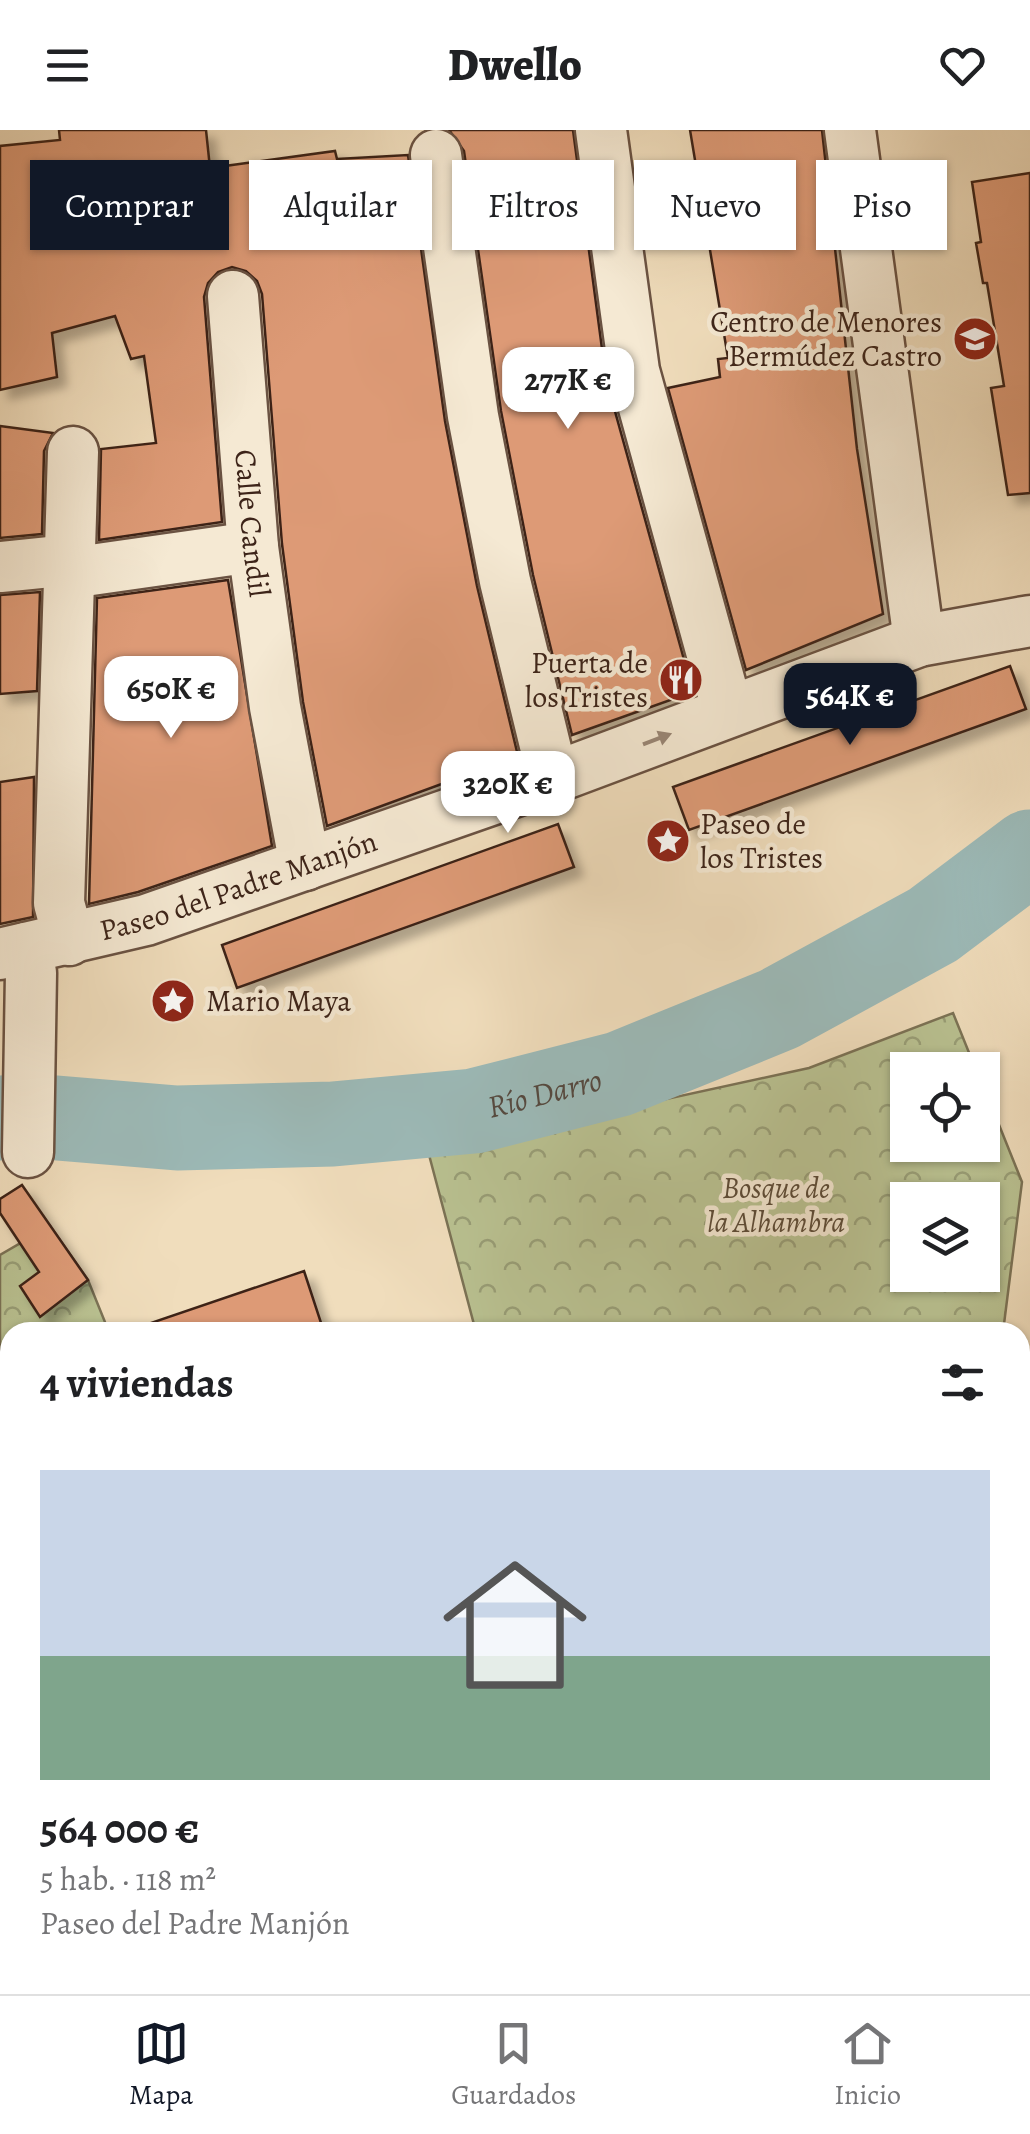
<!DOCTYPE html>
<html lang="es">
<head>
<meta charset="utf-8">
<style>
	:root { --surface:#fff; --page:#f6f6f6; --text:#202124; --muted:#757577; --line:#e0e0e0; --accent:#111827 }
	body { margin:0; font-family:Alegreya,serif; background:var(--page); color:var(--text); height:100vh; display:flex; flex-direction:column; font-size:38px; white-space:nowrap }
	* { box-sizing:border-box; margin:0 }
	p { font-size:32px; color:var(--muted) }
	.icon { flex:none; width:55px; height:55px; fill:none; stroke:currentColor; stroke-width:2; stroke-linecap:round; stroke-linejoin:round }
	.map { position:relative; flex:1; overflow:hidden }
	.drawer { position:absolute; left:0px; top:1192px; width:1030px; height:672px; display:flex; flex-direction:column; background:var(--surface); border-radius:30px 30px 0 0; box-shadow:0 2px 8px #0004 }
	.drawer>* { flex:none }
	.guide { position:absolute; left:30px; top:30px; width:970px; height:90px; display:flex; gap:20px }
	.buttons { position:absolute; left:890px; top:922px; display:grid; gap:20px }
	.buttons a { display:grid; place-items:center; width:110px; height:110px; border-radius:0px; background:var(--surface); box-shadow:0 2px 8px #0004; font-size:50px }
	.price { position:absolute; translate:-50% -85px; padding:0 22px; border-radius:20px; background:#fff; color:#222; font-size:32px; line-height:65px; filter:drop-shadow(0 2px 5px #0008) }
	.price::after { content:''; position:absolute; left:50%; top:60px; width:30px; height:22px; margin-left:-15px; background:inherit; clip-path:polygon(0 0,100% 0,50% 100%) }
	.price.selected { background:var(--accent); color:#fff }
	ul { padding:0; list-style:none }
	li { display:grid; align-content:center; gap:20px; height:530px; padding:0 40px }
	li span { display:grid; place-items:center; height:310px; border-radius:0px; color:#555 }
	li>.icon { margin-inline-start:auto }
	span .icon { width:180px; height:180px; fill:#fffc; stroke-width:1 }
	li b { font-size:42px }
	h2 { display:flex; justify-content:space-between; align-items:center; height:120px; padding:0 40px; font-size:42px }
	.chip { padding:0 35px; border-radius:0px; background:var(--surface); box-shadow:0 2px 8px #0004; font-size:35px; line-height:90px }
	.chip.selected { background:var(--accent); color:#fff }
	header { display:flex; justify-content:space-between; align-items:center; height:130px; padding:0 40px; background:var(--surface); font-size:45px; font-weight:800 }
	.menu { display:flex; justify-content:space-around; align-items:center; height:140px; border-top:2px solid var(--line); background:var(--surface); font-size:28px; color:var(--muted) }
	.menu a { display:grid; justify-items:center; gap:5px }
	.menu .selected { color:var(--accent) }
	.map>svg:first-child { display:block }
	.forest { fill:url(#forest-crowns); stroke:#7b7255; stroke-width:2.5; fill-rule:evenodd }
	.garden { fill:url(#garden-furrows); stroke:#7b7255; stroke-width:2.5 }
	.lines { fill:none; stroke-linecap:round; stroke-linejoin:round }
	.river { stroke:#9cbab8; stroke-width:85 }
	.building { fill:#dd9a76; stroke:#3d2419; stroke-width:2.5; filter:url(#shadow) }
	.minor-casing { stroke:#6a5242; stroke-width:55 }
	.minor { stroke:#f5e9d3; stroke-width:50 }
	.oneway { fill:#998676 }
	.labels { text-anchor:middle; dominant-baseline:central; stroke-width:9; stroke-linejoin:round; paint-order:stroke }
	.poi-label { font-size:30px; fill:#3d2419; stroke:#f5e9d3; text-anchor:end }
	.street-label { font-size:30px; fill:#3d2419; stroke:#f5e9d3 }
	.park-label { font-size:30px; font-style:italic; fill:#5c4b37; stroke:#f5e9d3 }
	.water-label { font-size:32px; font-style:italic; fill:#554a41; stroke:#f5e9d3 }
</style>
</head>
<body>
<header><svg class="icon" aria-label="menu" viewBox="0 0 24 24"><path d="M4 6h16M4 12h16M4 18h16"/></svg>Dwello<svg class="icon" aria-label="heart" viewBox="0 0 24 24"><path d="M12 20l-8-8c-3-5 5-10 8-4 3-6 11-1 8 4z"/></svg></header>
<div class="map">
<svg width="1030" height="1864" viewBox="0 0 1030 1864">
	<defs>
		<pattern id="forest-crowns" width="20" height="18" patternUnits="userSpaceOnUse" patternTransform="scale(2.5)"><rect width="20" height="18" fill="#b9c191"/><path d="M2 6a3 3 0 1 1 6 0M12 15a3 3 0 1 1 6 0" fill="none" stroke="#989d76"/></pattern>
		<pattern id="garden-furrows" width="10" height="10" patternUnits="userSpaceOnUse" patternTransform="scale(2.5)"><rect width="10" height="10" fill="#b9c191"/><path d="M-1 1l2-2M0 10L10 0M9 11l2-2" fill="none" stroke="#989d76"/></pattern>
		<filter id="shadow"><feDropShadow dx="9" dy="9" stdDeviation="5" flood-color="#0004"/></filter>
	</defs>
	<rect width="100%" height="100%" fill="#f0ddbc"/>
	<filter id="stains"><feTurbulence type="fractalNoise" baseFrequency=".002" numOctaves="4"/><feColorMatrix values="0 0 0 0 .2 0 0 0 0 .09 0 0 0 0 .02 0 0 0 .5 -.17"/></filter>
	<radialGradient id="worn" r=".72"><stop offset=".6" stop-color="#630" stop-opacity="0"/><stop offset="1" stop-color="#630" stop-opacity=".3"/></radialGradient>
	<path class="forest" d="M953,883L976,940H908V1015H982L983,955L1022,1052L1003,1202H476L428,1021L809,938ZM908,1070H982V1145H908Z
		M50,1096L88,1150L109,1202H10V1811H0V1125Z
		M1020,1372L1030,1380V1864H983L969,1855H1020Z"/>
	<path class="garden" d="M90,1855H248V1864H90Z
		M600,1855H662V1864H600Z
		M721,1855H844L866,1863L721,1864Z"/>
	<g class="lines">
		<path class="river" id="s1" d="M0,988L33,986L177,998L333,994L474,981L619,944L779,879L933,795L1030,722"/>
	</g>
	<path class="building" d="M59,0H206L210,38L335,21L337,29L408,25L445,291L477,456L518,626L327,696L303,572L282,414L262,164L257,151L246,141L232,137L218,142L208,153L204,167L222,392L99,410L101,319L156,313L144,226L131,229L115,186L52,203L57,247L0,260V16L60,10Z
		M449,0H573L606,249L693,562L572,605L533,445L501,281L464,21Z
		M690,0H822L857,319L883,484L746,540L668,258L720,247L718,229L728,228Z
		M1030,43V363L1008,365L991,258L1004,256L987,153H983L976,113L981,112L972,52Z
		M0,296L53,303L44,321L42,404L0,408Z
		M228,450L272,716L138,762L89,774L97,468Z
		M40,462L37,561L0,564V465Z
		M1010,536L1026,579L689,700L673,657Z
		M34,647L33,787L0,794V652Z
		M558,694L574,737L237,858L222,815Z
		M22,1055L88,1150L40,1187L20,1156L39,1142L0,1083V1069Z
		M304,1141L324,1202H143L142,1196Z"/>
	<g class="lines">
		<defs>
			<g id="minor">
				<path d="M601,0L634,241L728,582"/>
				<path d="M850,0L919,511"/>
				<path d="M436,25L473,286L505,451L553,648"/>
				<path id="s2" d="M233,166L253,417L275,577L305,735"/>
				<path d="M0,437L70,430"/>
				<path d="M70,443L253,417"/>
				<path d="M69,810L59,773L73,322"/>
				<path d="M26,818L31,843L28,1022"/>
				<path id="s3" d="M0,824L146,790L553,648L919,511L1030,491"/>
			</g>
		</defs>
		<use href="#minor" class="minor-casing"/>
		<use href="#minor" class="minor"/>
	</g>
	<defs><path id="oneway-solid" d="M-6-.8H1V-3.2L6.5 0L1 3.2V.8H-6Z" transform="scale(2.5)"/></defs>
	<use class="oneway" href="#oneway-solid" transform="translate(657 609) rotate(-21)"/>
	<defs>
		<symbol id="school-disc" viewBox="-11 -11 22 22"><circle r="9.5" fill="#8f2418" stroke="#f5e9d3"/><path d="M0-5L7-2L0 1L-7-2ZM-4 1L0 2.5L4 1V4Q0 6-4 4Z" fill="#fff"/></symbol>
		<symbol id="restaurant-disc" viewBox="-11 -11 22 22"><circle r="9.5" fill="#8f2418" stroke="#f5e9d3"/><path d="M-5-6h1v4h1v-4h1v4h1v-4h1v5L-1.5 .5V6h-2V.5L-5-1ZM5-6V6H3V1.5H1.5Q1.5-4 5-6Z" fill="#fff"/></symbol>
		<symbol id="sight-disc" viewBox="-11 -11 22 22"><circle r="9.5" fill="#8f2418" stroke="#f5e9d3"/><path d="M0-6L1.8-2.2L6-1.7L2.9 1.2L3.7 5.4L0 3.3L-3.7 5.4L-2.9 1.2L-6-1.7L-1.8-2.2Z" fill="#fff"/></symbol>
	</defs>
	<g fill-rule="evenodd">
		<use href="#school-disc" x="950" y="184" width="50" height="50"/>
		<use href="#restaurant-disc" x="656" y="525" width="50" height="50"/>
		<use href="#sight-disc" x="643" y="686" width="50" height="50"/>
		<use href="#sight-disc" x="148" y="846" width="50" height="50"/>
	</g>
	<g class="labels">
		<g class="poi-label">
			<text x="942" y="192">Centro de Menores<tspan x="942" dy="34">Bermúdez Castro</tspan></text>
			<text x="648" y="533">Puerta de<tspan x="648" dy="34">los Tristes</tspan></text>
			<text x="700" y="694" text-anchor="start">Paseo de<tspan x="700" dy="34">los Tristes</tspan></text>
			<text x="206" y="871" text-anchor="start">Mario Maya</text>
		</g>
		<g class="street-label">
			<text stroke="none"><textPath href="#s2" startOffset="228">Calle Candil</textPath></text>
			<text stroke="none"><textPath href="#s3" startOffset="248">Paseo del Padre Manjón</textPath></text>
		</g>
		<g class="park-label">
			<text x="776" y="1058">Bosque de<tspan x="776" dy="34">la Alhambra</tspan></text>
		</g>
		<g class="water-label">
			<text stroke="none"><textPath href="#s1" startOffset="548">Río Darro</textPath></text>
		</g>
	</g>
	<rect width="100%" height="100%" filter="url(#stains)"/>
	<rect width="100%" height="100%" fill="url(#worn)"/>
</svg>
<div class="buttons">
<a><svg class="icon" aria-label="locate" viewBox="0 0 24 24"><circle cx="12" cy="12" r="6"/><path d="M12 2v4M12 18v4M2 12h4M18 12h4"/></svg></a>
<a><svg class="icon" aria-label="layers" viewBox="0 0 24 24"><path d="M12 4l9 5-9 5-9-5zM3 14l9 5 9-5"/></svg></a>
</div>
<b class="price" style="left:568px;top:302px">277K €</b>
<b class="price" style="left:171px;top:611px">650K €</b>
<b class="price selected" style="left:850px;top:618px">564K €</b>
<b class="price" style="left:508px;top:706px">320K €</b>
<div class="guide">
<a class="chip selected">Comprar</a>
<a class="chip">Alquilar</a>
<a class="chip">Filtros</a>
<a class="chip">Nuevo</a>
<a class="chip">Piso</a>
</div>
<section class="drawer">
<h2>4 viviendas<svg class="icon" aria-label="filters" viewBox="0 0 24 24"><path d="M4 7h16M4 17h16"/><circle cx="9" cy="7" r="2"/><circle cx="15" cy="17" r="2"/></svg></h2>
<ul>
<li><span style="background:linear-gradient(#c9d6e8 60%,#7fa58c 0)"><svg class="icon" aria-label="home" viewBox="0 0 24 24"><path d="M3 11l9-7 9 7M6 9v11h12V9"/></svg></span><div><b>564 000 €</b><p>5 hab. · 118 m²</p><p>Paseo del Padre Manjón</p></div></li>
</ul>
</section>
</div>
<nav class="menu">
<a class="selected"><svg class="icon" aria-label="map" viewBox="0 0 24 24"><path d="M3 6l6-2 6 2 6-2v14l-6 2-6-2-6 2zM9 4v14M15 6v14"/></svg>Mapa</a>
<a><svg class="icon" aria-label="saved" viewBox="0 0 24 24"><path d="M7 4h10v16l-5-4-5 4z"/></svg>Guardados</a>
<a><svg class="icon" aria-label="home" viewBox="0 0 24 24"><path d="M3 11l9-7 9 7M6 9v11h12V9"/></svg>Inicio</a>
</nav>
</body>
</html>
